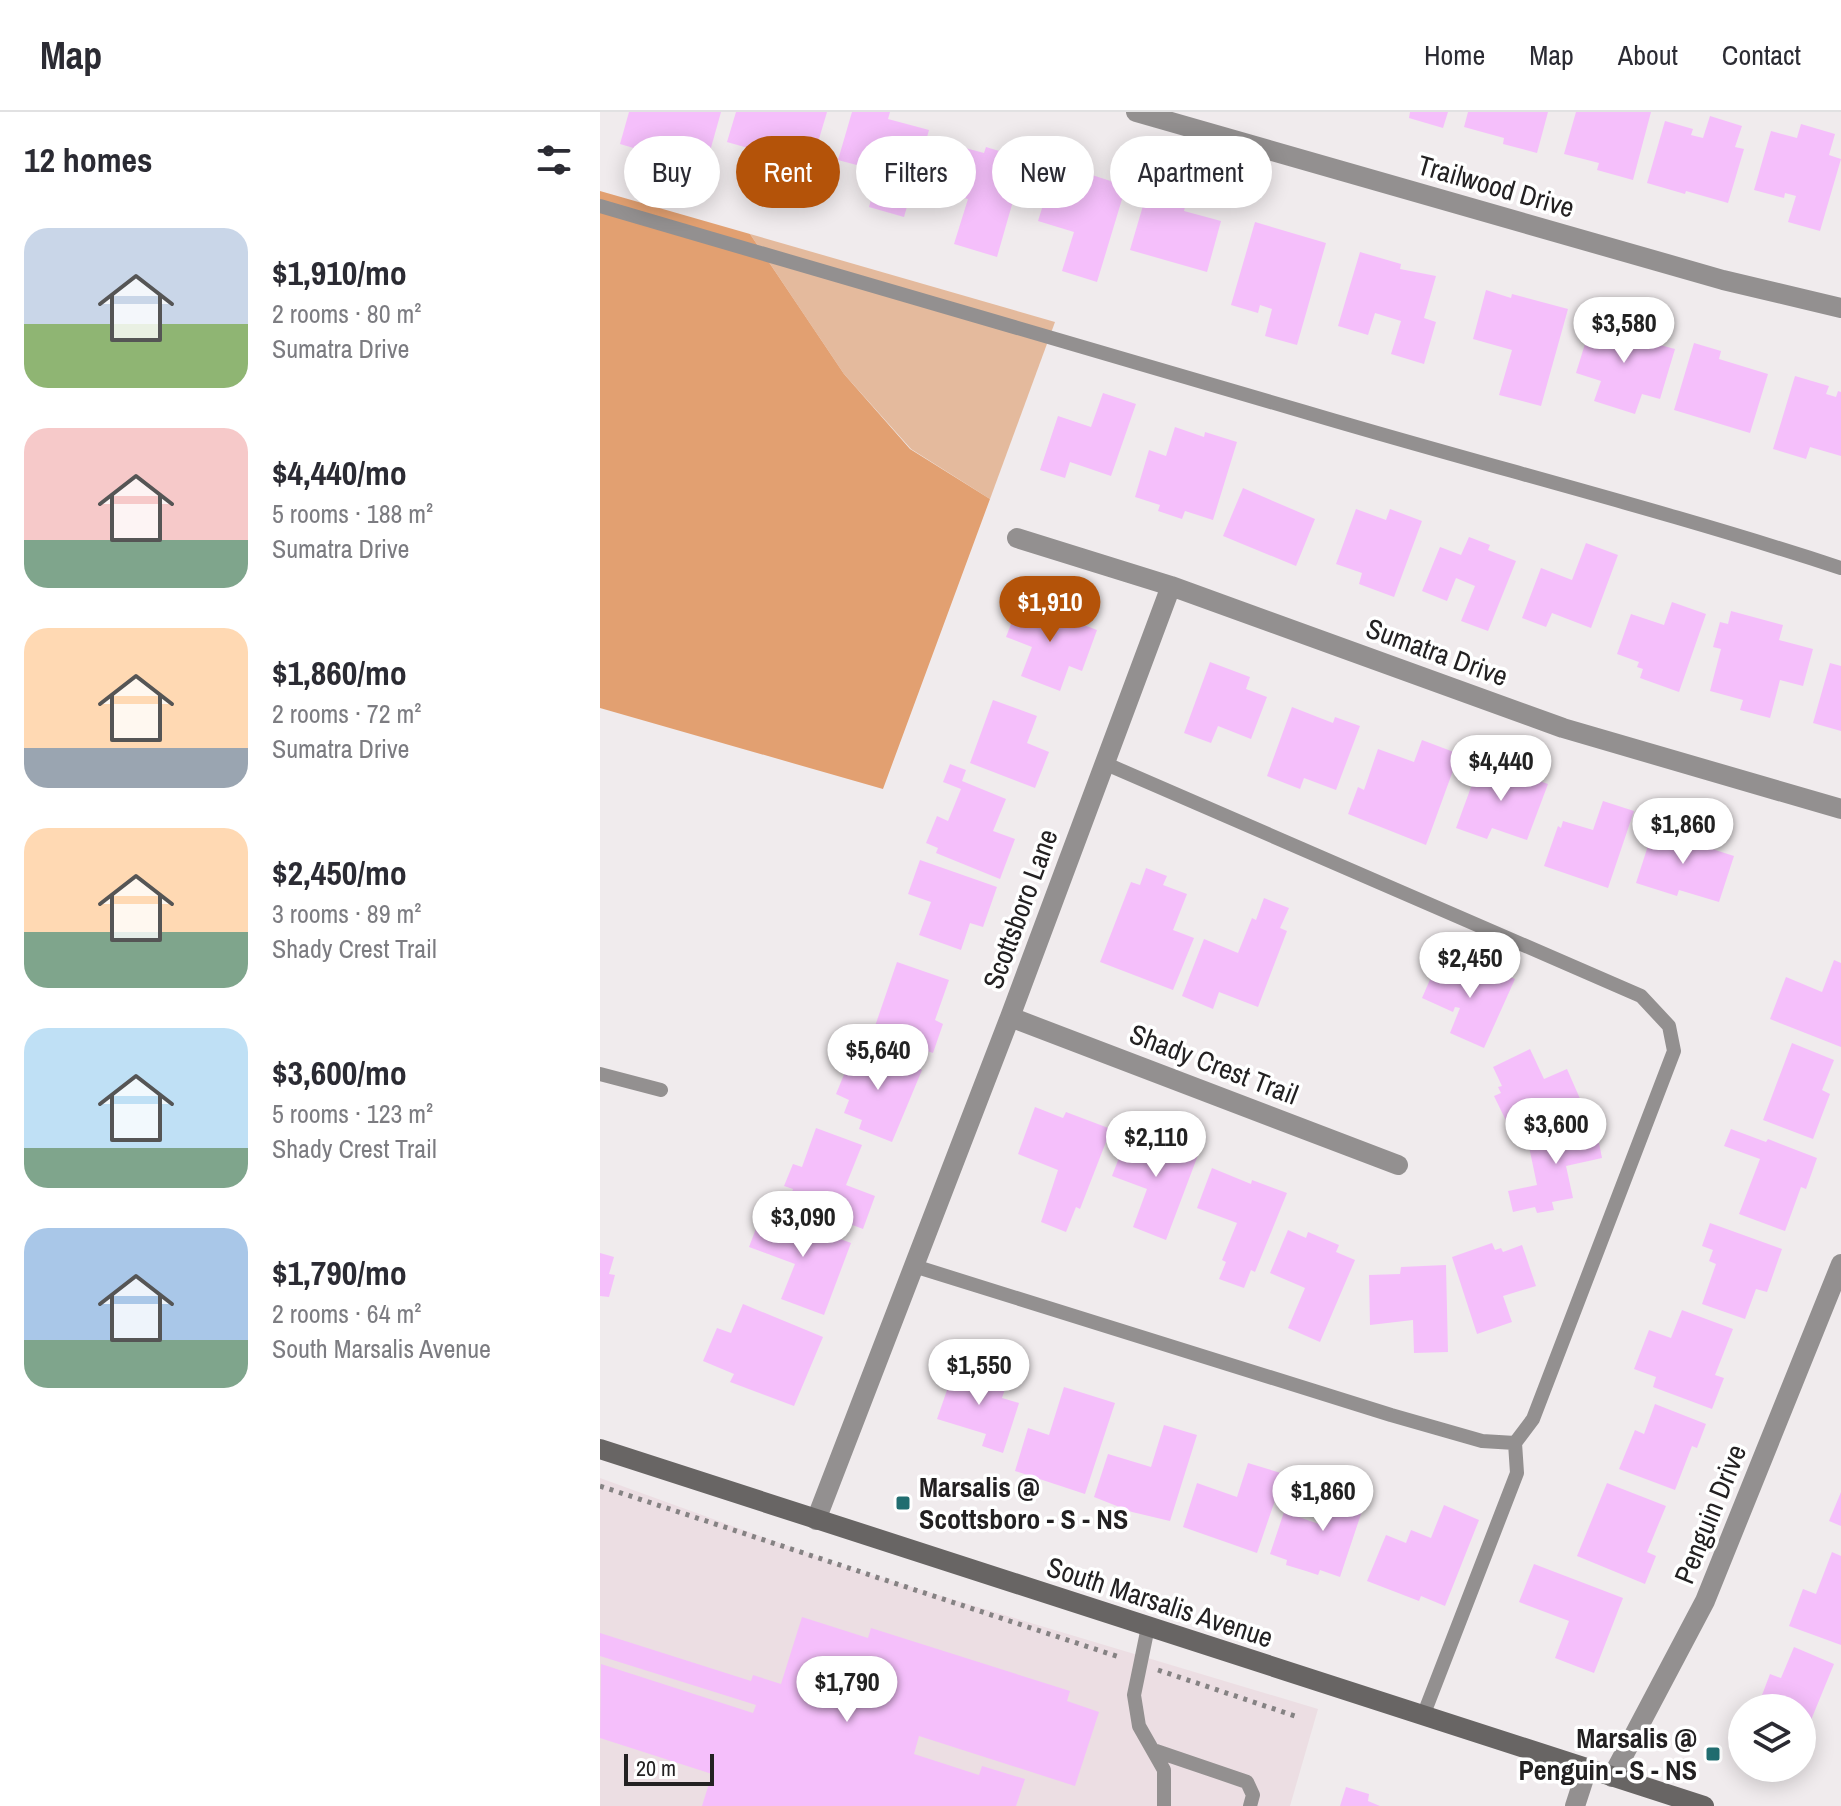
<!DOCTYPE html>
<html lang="en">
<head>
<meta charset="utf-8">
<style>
	:root { --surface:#fff; --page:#f2f2f3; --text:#2b2b33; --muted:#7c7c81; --line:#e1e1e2; --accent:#b45309 }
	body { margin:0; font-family:"Archivo Narrow",sans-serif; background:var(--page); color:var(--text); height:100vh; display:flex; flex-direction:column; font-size:30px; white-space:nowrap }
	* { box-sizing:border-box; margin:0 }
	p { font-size:26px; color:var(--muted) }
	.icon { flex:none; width:44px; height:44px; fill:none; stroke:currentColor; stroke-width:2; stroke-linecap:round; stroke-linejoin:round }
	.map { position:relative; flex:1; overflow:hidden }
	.side { display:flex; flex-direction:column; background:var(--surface); width:600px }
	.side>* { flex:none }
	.top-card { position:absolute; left:24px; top:24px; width:760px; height:72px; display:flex; gap:16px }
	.tools { position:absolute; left:1128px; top:1582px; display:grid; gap:16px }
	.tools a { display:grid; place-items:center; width:88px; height:88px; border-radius:50%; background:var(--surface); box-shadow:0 4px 20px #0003; font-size:40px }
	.scale { position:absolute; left:24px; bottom:20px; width:90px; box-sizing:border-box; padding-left:8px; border:4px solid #232122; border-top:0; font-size:22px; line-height:28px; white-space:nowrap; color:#232122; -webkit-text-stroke:6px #fff; paint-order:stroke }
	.price { position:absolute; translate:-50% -68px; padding:0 18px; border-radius:28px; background:#fff; color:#222; font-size:26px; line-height:52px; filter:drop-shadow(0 2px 4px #0008) }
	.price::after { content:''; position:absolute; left:50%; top:48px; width:24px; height:18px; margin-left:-12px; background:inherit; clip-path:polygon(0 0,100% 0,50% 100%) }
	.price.active { background:var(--accent); color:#fff }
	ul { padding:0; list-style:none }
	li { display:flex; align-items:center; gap:24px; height:200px; padding:0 24px }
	li span { display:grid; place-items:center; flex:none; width:224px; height:160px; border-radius:24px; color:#555 }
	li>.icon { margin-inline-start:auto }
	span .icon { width:96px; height:96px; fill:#fffc; stroke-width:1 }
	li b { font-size:34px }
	h2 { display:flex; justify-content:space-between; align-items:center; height:96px; padding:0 24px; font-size:34px }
	.tag { padding:0 28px; border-radius:36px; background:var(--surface); box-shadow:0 4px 20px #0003; font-size:28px; line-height:72px }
	.tag.active { background:var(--accent); color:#fff }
	header { display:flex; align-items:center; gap:48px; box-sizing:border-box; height:112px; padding:0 40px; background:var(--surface); border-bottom:2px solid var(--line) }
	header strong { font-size:38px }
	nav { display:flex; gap:44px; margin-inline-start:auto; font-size:28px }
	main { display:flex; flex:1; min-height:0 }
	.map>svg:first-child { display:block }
	.built { fill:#ecdee3 }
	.green { fill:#e4ba9d }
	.forest { fill:#e2a071 }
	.building { fill:#f5bffb }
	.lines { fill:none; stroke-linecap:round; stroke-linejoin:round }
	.path { stroke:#858283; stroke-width:5; stroke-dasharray:4 6; stroke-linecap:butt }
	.lane { stroke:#939090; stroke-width:14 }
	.street { stroke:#939090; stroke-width:20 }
	.secondary { stroke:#686564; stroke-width:20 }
	.poi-dot { fill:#216d70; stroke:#fff; stroke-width:3 }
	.labels { text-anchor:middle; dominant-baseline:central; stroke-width:7; stroke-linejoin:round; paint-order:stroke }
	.street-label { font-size:28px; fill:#232122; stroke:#fff }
	.poi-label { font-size:28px; font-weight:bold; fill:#232122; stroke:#fff; text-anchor:start }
</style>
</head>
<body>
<header>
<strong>Map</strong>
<nav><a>Home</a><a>Map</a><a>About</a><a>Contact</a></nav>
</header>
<main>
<section class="side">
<h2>12 homes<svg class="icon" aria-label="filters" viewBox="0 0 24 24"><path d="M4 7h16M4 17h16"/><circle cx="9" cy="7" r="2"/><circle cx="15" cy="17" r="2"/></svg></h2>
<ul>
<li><span style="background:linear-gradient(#c9d6e8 60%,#8fb573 0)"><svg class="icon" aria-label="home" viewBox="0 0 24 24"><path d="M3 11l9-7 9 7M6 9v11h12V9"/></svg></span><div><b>$1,910/mo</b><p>2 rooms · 80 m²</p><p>Sumatra Drive</p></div></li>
<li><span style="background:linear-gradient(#f6c9c9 70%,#7fa58c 0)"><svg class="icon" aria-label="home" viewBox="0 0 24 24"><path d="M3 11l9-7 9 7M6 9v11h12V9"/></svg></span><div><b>$4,440/mo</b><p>5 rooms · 188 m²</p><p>Sumatra Drive</p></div></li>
<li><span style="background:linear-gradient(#ffd9b3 75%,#9aa5b1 0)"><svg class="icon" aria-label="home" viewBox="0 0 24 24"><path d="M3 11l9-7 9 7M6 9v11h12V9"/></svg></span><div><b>$1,860/mo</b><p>2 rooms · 72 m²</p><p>Sumatra Drive</p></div></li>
<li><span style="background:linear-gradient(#ffd9b3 65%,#7fa58c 0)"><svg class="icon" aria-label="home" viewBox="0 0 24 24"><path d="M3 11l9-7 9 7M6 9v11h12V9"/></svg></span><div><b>$2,450/mo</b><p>3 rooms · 89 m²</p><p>Shady Crest Trail</p></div></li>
<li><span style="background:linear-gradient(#bfe0f5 75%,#7fa58c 0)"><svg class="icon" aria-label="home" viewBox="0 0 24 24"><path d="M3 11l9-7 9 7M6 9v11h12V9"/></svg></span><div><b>$3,600/mo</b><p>5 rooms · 123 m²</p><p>Shady Crest Trail</p></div></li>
<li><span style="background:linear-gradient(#a9c7e8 70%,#7fa58c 0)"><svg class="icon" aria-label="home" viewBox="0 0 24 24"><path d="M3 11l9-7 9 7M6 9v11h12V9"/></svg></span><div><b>$1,790/mo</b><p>2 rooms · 64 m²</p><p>South Marsalis Avenue</p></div></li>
</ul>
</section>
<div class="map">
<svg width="1241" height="1694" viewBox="0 0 1241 1694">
	<rect width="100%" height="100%" fill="#f0ebed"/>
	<path class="built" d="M0,1366L251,1457L718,1597L690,1694H0Z"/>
	<path class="green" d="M150,122L455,210L390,387L311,337L244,262Z"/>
	<path class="forest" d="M0,79L150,122L244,262L310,337L390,387L283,677L0,596Z"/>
	<path class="building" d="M29,0H121L105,57L20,32Z
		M136,0H227L211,54L127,30Z
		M252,0H290L288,7L329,18L304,105L269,95L279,59L238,48Z
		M810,0H848L843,16L809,6Z
		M868,0H948L937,41L903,32L904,26L864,15Z
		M976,0H1051L1033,68L997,58L999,51L964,42Z
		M1110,4L1142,14L1135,35L1144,37L1128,91L1086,79L1085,82L1047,71L1065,9L1093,17L1091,23L1103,26Z
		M1201,12L1235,22L1229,43L1241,47L1220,119L1188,110L1196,84L1185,81L1184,86L1154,78L1171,19L1197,26Z
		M358,34L384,41L386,35L425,47L397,145L354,132L368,87L344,81Z
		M454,58L490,69L492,63L526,74L497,170L462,159L474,120L438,109Z
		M547,80L586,91L584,99L621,109L607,160L530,138Z
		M655,110L726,131L697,233L665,224L672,197L660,193L658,201L631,193Z
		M760,140L801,152L800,157L836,164L824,206L836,210L824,252L791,242L801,209L775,201L768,223L738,214Z
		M886,178L911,186L912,182L968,197L941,294L899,283L912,238L873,227Z
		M993,206L1050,223L1049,230L1075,237L1060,287L1042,282L1035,302L994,289L1001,269L976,261Z
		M1094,231L1121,239L1119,247L1168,262L1150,321L1074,298Z
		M1195,264L1229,274L1226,282L1236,285L1238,279L1241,280V344L1210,335L1206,347L1173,337Z
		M503,281L536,292L511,364L470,350L465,366L440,358L458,304L491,315Z
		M575,315L604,325L605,320L637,330L613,408L585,399L582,407L558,399L560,393L535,385L549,338L566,344Z
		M643,376L715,407L696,454L623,424Z
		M756,397L786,408L790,397L822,409L794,485L759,472L762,461L736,452Z
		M869,425L890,433L888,438L916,449L888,519L861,509L875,474L856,466L847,489L822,479L840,435L861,443Z
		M986,431L1018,443L991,516L952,501L946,515L922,506L941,456L972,468Z
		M420,489L497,518L482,559L469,554L460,579L421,564L432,535L406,525Z
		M1072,490L1106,502L1079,580L1040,566L1043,557L1037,555L1039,550L1017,542L1031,502L1064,513Z
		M1131,499L1183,513L1179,528L1213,537L1203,574L1180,568L1170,606L1140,598L1143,588L1110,579L1121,537L1113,535L1120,510L1128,512Z
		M610,550L650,565L646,577L667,585L651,627L618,614L611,631L584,621Z
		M1230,551L1241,554V619L1213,611Z
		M393,588L437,604L427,631L449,640L435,676L370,651Z
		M692,595L733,611L735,605L760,614L736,678L704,666L700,677L667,664Z
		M822,628L859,642L826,733L748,702L758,675L764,678L778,637L814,650Z
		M881,648L948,672L927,728L892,716L887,727L856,716Z
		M350,652L366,658L362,669L406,687L393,719L415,727L400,767L336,741L338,736L326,731L337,704L348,709L361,677L343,670Z
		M1003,689L1034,699L1008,776L944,754L958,714L961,716L963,709L993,718Z
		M1055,712L1086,721L1084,728L1134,744L1119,790L1079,778L1077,784L1036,771Z
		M320,748L397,775L383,815L370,811L361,838L319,823L331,790L308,782Z
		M546,756L567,764L563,773L587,782L573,818L594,826L573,878L500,850L531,770L540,773Z
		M664,786L689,796L680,816L687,819L658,895L619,880L613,897L582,884L604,827L638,841L652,806L656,808Z
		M1234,848L1241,851V935L1170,907L1186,865L1222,880Z
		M838,849L878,869L885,854L915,867L884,936L850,921L860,896L855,895L853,900L822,886Z
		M297,850L349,868L335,908L343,912L333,941L273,920Z
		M1192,931L1234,948L1222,978L1230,982L1213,1027L1163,1008Z
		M255,936L280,946L282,943L291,947L293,943L322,958L292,1030L259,1017L262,1008L244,1001L249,988L236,982Z
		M930,937L944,967L967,957L981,989L912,1021L894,984L901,981L898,975L902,974L893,955Z
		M435,995L463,1006L466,1000L511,1017L480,1097L476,1095L466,1120L441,1110L458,1058L418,1042Z
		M995,1011L1002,1046L966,1054L973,1086L952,1090L954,1098L937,1101L935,1095L913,1100L908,1079L937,1073L927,1025Z
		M216,1016L262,1033L246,1073L275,1084L263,1117L189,1089L193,1077L184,1074L193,1052L202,1055Z
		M530,1017L598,1043L566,1128L533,1115L547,1077L512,1064Z
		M1131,1017L1166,1030L1168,1027L1217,1046L1206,1077L1201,1075L1185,1119L1139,1102L1160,1047L1124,1034Z
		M612,1056L651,1072L652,1068L687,1081L655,1160L651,1158L644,1176L619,1167L626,1150L622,1148L637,1111L597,1096Z
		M163,1098L251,1131L224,1203L181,1187L195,1152L149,1135Z
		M1110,1111L1182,1137L1167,1180L1156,1177L1145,1207L1102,1192L1116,1152L1109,1149L1113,1138L1102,1134Z
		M688,1118L706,1126L708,1120L739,1133L736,1140L755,1148L720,1230L688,1216L705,1176L670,1161Z
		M892,1131L895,1138L901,1136L903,1140L922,1133L936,1174L903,1184L912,1210L877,1222L852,1145Z
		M0,1141L14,1145L9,1162L15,1163L9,1185L0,1184Z
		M846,1153L848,1240L814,1241L813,1208L770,1213L769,1163L800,1162L801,1155Z
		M143,1192L223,1225L194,1294L130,1270L134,1262L103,1249L117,1216L131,1221Z
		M1082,1198L1133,1217L1115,1263L1124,1266L1112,1297L1053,1275L1056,1265L1034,1257L1049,1218L1071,1226Z
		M355,1255L407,1271L402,1286L419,1291L403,1341L382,1334L386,1322L337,1307Z
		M464,1275L515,1291L485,1382L415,1359L428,1316L449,1323Z
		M1055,1292L1106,1312L1097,1336L1092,1334L1075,1378L1019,1357L1035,1318L1044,1322Z
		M564,1313L597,1323L570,1409L532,1400L494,1385L508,1342L551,1355Z
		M648,1351L684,1362L657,1441L583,1415L597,1371L637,1385Z
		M735,1366L769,1378L740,1465L720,1458L718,1463L706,1459L686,1453L687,1448L670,1442L684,1400L719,1412Z
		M1007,1371L1066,1394L1047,1440L1056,1444L1045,1472L977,1444Z
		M1241,1380V1414L1229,1409Z
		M844,1393L879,1408L845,1494L821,1484L819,1489L767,1469L786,1423L806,1431L811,1418L831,1426Z
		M1232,1440L1241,1444V1533L1189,1514L1203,1477L1216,1482Z
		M934,1452L1023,1486L994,1561L955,1546L969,1509L919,1490Z
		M202,1505L268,1526L271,1516L470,1579L467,1589L499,1600L475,1674L319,1624L314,1642L379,1663L382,1654L425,1667L416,1694H102L112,1662L0,1626L1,1552L153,1601L156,1593L0,1544V1521L151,1569L153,1563L181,1572Z
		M1194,1535L1234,1552L1202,1630V1596H1164L1165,1593L1159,1591L1170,1562L1181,1566Z
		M746,1675L769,1682L768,1689L780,1694H740Z"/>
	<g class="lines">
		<path class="path" d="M0,1374L522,1546
			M558,1558L698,1605"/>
		<path class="lane" d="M0,94C235,162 470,230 705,300C883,353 1064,398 1241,456
			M0,962L61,978
			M314,1154L791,1303L882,1329L915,1331L933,1307L1074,939L1069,914L1041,884L504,651
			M548,1515L534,1583L539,1614L564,1658V1694
			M823,1604L917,1361L915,1331
			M556,1639L647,1670L653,1683L650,1694"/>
		<path class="street" d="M536,0L1123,168L1241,196
			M417,426L571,474L963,616L1241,697
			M410,905L798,1053
			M216,1408L410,905L571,474
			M1012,1665L1105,1489L1241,1152
			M975,1694L987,1657"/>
		<path class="secondary" d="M0,1337L1104,1694"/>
	</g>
	<g class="poi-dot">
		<rect x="295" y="1383" width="16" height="16" rx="4"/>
		<rect x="1105" y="1634" width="16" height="16" rx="4"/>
	</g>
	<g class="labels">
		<g class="street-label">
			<text transform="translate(896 74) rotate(16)">Trailwood Drive</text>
			<text transform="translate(837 540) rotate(20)">Sumatra Drive</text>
			<text transform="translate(420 797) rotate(-70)">Scottsboro Lane</text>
			<text transform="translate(614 952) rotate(21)">Shady Crest Trail</text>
			<text transform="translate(1110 1402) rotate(-68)">Penguin Drive</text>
			<text transform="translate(560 1490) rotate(18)">South Marsalis Avenue</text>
		</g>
		<g class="poi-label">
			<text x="319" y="1375">Marsalis @<tspan x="319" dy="32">Scottsboro - S - NS</tspan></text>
			<text x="1097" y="1626" text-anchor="end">Marsalis @<tspan x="1097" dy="32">Penguin - S - NS</tspan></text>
		</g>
	</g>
</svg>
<div class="tools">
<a><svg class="icon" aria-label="layers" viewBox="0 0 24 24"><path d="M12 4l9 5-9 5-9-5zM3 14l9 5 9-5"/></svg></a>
</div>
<div class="scale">20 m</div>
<b class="price" style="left:1024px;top:253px">$3,580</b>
<b class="price active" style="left:450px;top:532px">$1,910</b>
<b class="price" style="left:901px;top:691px">$4,440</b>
<b class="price" style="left:1083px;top:754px">$1,860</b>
<b class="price" style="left:870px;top:888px">$2,450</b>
<b class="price" style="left:278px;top:980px">$5,640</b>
<b class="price" style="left:956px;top:1054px">$3,600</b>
<b class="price" style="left:556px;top:1067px">$2,110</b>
<b class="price" style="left:203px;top:1147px">$3,090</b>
<b class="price" style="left:379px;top:1295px">$1,550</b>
<b class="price" style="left:723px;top:1421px">$1,860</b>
<b class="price" style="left:247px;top:1612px">$1,790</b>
<div class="top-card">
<a class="tag">Buy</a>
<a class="tag active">Rent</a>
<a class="tag">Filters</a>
<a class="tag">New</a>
<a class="tag">Apartment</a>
</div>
</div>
</main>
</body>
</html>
